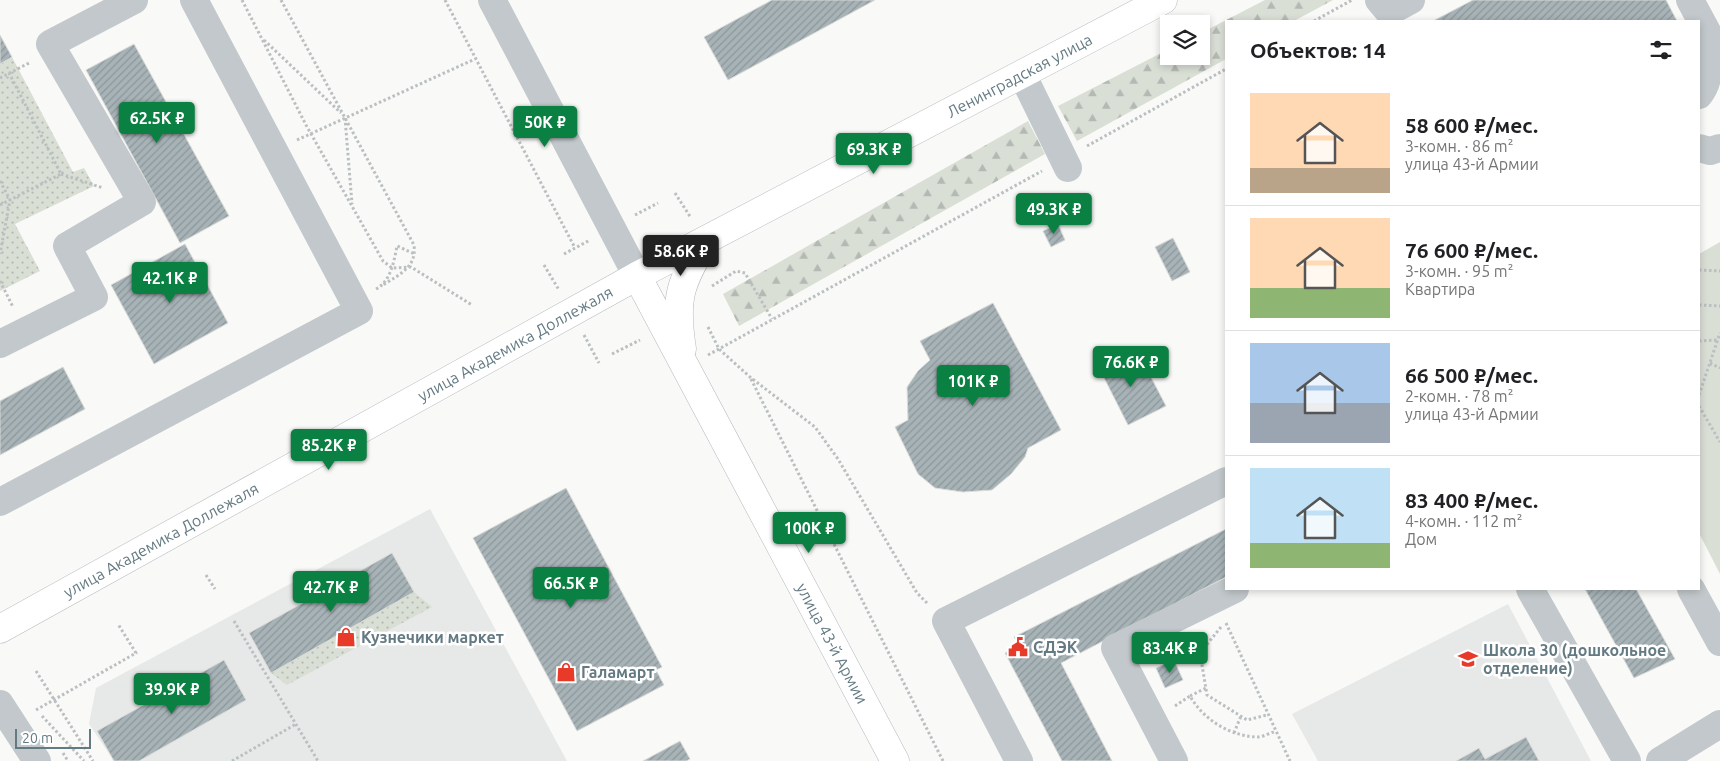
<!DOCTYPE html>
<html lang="ru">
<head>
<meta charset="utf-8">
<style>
	:root { --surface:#fff; --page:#f2f2f2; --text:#202124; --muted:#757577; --line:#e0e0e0; --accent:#0b8043 }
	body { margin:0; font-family:Ubuntu,sans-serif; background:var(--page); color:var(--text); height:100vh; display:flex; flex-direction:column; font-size:19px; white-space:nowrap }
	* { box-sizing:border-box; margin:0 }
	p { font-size:16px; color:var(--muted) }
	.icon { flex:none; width:28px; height:28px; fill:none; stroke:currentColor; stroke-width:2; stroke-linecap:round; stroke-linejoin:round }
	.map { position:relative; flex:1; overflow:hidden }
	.side { position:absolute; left:1225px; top:20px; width:475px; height:570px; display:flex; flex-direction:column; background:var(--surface); border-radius:0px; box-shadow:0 2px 8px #0003 }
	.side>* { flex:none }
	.controls { position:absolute; left:1160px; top:15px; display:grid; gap:10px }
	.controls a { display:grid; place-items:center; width:50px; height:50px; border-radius:0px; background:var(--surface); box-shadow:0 2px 8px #0003; font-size:25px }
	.scale { position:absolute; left:15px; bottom:12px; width:76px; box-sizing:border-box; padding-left:5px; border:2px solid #647a83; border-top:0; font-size:14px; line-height:18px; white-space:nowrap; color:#647a83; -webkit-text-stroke:4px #fff; paint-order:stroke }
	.price { position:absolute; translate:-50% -42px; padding:0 11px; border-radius:5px; background:var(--accent); color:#fff; font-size:16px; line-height:32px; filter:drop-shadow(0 1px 2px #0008) }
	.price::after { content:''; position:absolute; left:50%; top:30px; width:15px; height:11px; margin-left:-8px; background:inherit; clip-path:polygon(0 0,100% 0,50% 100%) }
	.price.current { background:#222; color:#fff }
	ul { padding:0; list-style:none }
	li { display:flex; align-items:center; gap:15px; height:125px; padding:0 25px }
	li+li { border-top:1px solid var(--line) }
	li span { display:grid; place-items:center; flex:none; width:140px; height:100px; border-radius:0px; color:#555 }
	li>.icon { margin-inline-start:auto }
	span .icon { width:60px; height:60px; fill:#fffc; stroke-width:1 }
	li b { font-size:21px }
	h2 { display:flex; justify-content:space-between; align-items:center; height:60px; padding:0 25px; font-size:21px }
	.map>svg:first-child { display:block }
	.built { fill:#e7e9e8 }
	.grass { fill:url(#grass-dots) }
	.forest { fill:url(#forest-firs) }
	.park { fill:#dadfd6 }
	.building { fill:url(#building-hatch); stroke:#dbdbd9 }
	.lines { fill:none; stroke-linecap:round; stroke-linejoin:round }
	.major-casing { stroke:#b4babe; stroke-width:29 }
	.path { stroke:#babfc1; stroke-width:3; stroke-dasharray:2.5 2.5; stroke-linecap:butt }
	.minor { stroke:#c2c8cb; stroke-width:28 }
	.major { stroke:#fff; stroke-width:28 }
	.labels { text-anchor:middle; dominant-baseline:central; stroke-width:5; stroke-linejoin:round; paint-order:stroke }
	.street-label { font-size:16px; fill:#647a83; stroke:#fff }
	.poi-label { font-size:16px; font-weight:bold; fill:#647a83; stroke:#fff; text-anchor:start }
</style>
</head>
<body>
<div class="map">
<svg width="1720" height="761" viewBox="0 0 1720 761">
	<defs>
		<pattern id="grass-dots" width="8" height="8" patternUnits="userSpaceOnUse" patternTransform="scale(1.25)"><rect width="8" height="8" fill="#dadfd6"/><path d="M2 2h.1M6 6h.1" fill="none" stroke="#b4bab3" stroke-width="1.8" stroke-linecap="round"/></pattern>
		<pattern id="forest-firs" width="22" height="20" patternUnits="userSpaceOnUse" patternTransform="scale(1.25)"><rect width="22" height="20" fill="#dadfd6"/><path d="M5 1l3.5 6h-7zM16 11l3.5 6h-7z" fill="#b4bab3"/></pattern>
		<pattern id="building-hatch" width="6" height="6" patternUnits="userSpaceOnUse" patternTransform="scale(1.25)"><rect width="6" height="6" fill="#a7b3b7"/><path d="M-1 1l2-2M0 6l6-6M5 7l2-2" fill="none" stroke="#8c979a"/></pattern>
	</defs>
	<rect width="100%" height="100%" fill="#f9f9f7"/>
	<path class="built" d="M430,509L567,761H114L89,724L96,688Z
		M1508,604L1591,761H1318L1292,714Z"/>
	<path class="grass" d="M12,57L73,172L84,168L94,186L15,224L40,271L0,291V64Z
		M414,592L432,607L287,685L271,673Z"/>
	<path class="forest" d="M1265,0H1333L1294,21H1226V59L1077,141L1058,106L1169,49V56H1201V33Z
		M1028,121L1045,154L739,326L723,294Z"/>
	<path class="park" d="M1720,242V574L1699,533V254Z"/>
	<path class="building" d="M772,0H875L728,80L704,37Z
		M1473,0H1666L1677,21H1433Z
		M0,35L12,57L0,64Z
		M134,44L229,216L180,243L86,70Z
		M1058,224L1065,240L1051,247L1043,231Z
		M1173,238L1190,272L1172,281L1155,247Z
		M185,244L228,323L154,364L111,285Z
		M993,303L1061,430L1028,448L1025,457L1011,474L992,490L963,492L935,488L918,474L895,427L908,420L907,387L918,371L930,360L920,341Z
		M1117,352L1125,366L1141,358L1166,406L1128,425L1096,362Z
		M63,367L85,409L0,455V401Z
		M566,488L662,667L656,670L664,685L577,731L473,538Z
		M1226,529V577L1061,663L1112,761H1062L1005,653L1019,645L1014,637Z
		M392,553L414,592L271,673L249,633Z
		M1585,589H1636L1675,659L1634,678Z
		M224,660L246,700L139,761H114L97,731Z
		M1174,660L1183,680L1165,688L1156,668Z
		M1526,737L1539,761H1456L1479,748L1485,759Z
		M680,741L690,759L686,761H643Z"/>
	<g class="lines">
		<defs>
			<g id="major">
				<path id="s1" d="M637,276L895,761"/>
				<path d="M682,349C674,298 680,283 706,240"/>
				<path id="s2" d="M0,629L637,276L1163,0"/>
			</g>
		</defs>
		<use href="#major" class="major-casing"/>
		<path class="path" d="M242,0L306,125L383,261L392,268L411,267L472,305
			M281,0L414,245C417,267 400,274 383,285
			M445,0L575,248
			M1314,21L1352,0
			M264,40L341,113
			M0,78L31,62
			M345,118L352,204
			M297,140L475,59
			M1087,146L1226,69
			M61,174L103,188
			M0,181L10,200L0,254
			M675,193L691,218
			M0,205L61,174L9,73
			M635,215L658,203
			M564,254L590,240
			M544,265L559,290
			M1699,270L1720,271
			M0,281L13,307
			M712,286L736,271L745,273L772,319
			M376,289C391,281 394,261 397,246L415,254
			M1699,305L1720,306
			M708,327L719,349L750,377L815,427L838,459L917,593L928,604
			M584,335L599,363
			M1699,341L1718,340
			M612,354L640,340
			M708,355L1042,171
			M1710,363L1720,368
			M751,379L943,761
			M1699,395L1720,333
			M1699,406L1720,442
			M206,575L215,589
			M234,621L318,761
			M1226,623L1290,761
			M1221,627L1200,653L1207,695L1247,720L1267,715
			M1188,643L1206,644
			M36,671L93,761
			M1190,696L1206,688
			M1175,706L1190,696C1203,719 1229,736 1257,737C1263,737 1270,733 1276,731
			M36,710L136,653L118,624
			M42,716L84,761
			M1234,733L1241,716
			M63,753L68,761
			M232,761L296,724"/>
		<path class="minor" d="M492,0L637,276
			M1379,0L1389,12L1411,0
			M1690,0L1720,56
			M1699,47C1708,64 1712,78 1699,95
			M1022,74L1068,168
			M1699,148L1710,151L1720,148
			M0,344L94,297L67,246L142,202L50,44L134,0
			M0,502L359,311L194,0
			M1530,589L1627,761
			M1691,589L1720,642
			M0,704L37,761
			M1019,761L946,621L1226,481
			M1174,761L1115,648L1235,589
			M1660,761L1720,724"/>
		<use href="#major" class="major"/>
	</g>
	<defs>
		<symbol id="shop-bare" viewBox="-9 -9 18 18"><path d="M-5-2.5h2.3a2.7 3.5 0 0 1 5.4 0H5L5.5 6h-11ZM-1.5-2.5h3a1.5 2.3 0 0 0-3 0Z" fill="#e83a29" stroke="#fff" stroke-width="2.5" paint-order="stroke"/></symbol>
		<symbol id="civic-bare" viewBox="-9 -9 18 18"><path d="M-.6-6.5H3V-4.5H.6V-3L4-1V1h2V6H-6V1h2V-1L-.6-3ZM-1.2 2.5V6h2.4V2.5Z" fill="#e83a29" stroke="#fff" stroke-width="2.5" paint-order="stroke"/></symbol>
		<symbol id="school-bare" viewBox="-9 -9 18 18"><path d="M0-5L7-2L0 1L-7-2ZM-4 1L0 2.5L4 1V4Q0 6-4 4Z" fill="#e83a29" stroke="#fff" stroke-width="2.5" paint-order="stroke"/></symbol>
	</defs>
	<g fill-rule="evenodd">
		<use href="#shop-bare" x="332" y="623" width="28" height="28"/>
		<use href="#civic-bare" x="1004" y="633" width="28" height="28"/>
		<use href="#school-bare" x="1454" y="645" width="28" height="28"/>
		<use href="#shop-bare" x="552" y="658" width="28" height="28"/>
	</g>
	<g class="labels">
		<g class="street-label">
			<text stroke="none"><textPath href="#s2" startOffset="1160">Ленинградская улица</textPath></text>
			<text stroke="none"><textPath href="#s2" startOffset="589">улица Академика Доллежаля</textPath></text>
			<text stroke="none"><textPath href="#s2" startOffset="184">улица Академика Доллежаля</textPath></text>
			<text stroke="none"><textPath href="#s1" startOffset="416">улица 43-й Армии</textPath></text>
		</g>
		<g class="poi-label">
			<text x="361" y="637">Кузнечики маркет</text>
			<text x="1033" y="647">СДЭК</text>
			<text x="1483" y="650">Школа 30 (дошкольное<tspan x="1483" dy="18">отделение)</tspan></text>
			<text x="581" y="672">Галамарт</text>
		</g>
	</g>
</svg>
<div class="controls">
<a><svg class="icon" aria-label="layers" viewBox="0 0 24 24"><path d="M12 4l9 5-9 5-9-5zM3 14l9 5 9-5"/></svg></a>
</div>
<div class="scale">20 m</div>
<b class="price" style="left:157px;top:144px">62.5K ₽</b>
<b class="price" style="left:545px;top:148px">50K ₽</b>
<b class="price" style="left:874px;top:175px">69.3K ₽</b>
<b class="price" style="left:1054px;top:235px">49.3K ₽</b>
<b class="price current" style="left:681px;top:277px">58.6K ₽</b>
<b class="price" style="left:170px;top:304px">42.1K ₽</b>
<b class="price" style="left:1131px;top:388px">76.6K ₽</b>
<b class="price" style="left:973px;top:407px">101K ₽</b>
<b class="price" style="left:329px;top:471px">85.2K ₽</b>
<b class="price" style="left:809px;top:554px">100K ₽</b>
<b class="price" style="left:571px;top:609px">66.5K ₽</b>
<b class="price" style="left:331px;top:613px">42.7K ₽</b>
<b class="price" style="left:1170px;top:674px">83.4K ₽</b>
<b class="price" style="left:172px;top:715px">39.9K ₽</b>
<section class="side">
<h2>Объектов: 14<svg class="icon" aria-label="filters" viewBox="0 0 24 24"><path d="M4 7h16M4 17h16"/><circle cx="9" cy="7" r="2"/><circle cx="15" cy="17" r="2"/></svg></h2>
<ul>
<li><span style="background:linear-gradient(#ffd9b3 75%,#b9a48a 0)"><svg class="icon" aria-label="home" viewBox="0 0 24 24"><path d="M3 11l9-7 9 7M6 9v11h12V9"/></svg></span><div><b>58 600 ₽/мес.</b><p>3-комн. · 86 m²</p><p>улица 43-й Армии</p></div></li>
<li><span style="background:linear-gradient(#ffd9b3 70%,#8fb573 0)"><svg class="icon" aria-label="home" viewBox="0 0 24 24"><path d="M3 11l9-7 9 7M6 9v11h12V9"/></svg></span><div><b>76 600 ₽/мес.</b><p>3-комн. · 95 m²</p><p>Квартира</p></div></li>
<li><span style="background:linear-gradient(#a9c7e8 60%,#9aa5b1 0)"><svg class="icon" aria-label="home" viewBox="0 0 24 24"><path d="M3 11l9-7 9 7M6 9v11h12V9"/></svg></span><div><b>66 500 ₽/мес.</b><p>2-комн. · 78 m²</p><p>улица 43-й Армии</p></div></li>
<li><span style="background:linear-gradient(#bfe0f5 75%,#8fb573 0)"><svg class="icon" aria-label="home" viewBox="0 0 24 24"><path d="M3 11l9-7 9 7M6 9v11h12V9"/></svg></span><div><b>83 400 ₽/мес.</b><p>4-комн. · 112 m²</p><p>Дом</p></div></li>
</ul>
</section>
</div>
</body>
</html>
